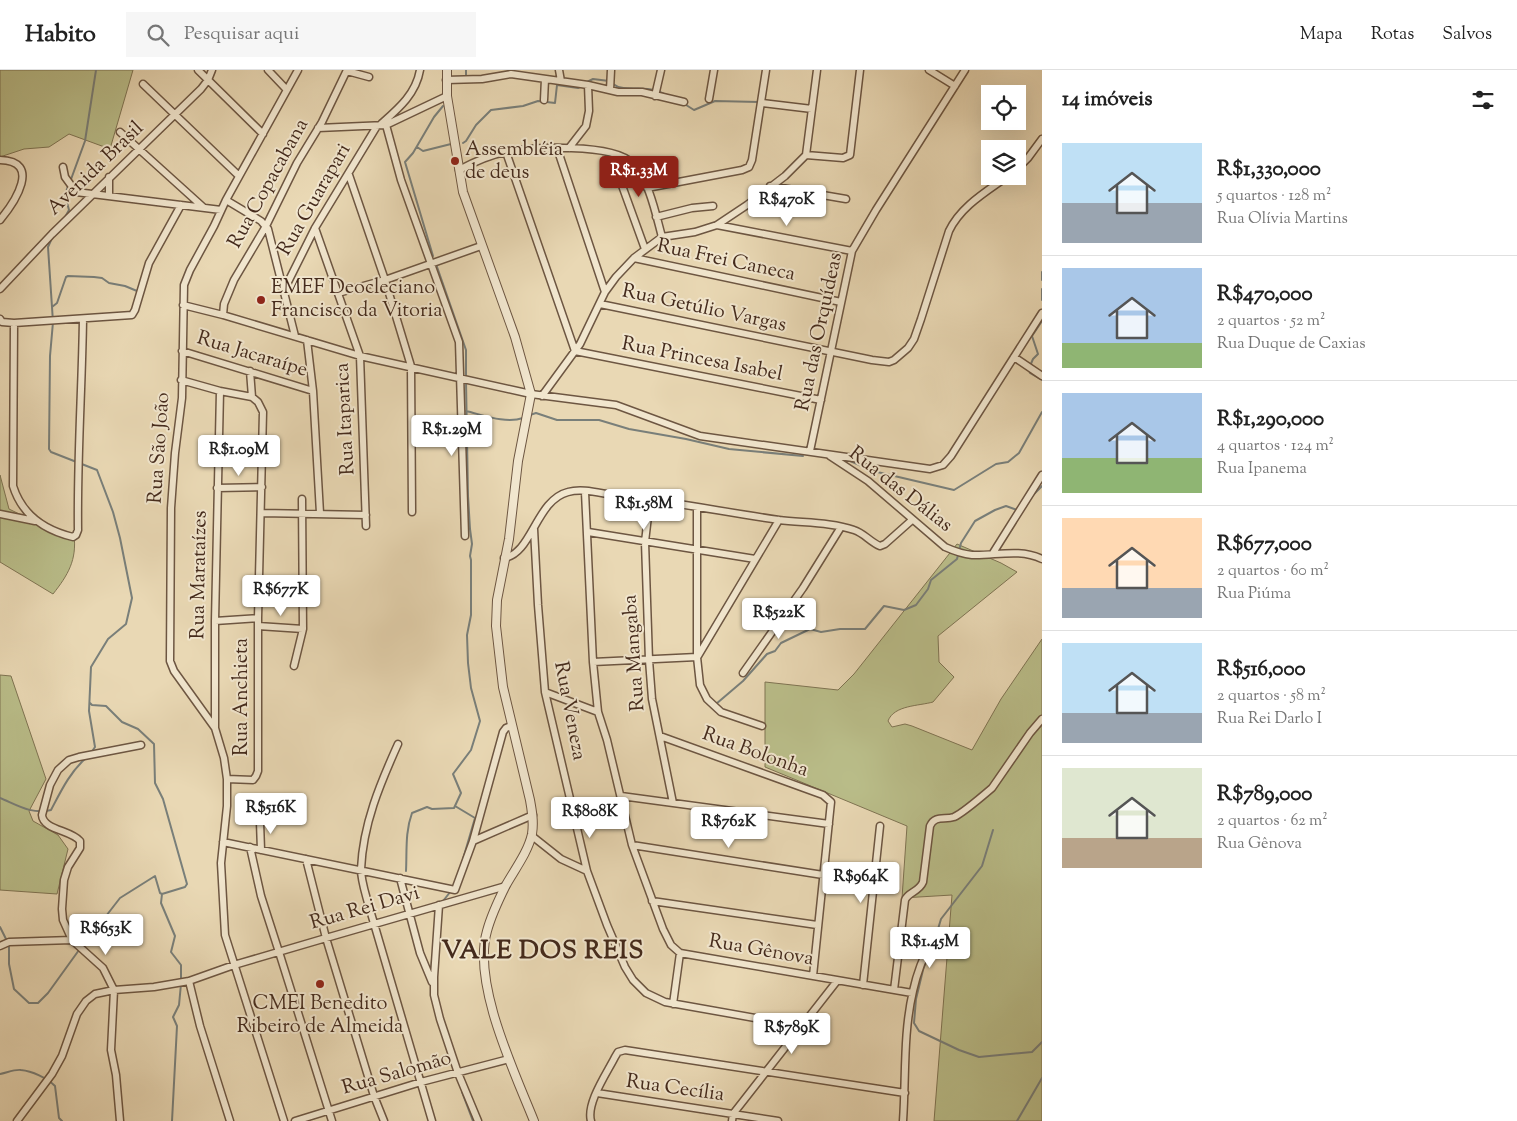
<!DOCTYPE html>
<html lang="pt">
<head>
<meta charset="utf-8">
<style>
	:root { --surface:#fff; --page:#f6f6f6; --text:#222; --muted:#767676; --line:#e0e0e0; --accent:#8f2418 }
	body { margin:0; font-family:"Sorts Mill Goudy",serif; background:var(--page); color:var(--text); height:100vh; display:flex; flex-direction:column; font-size:19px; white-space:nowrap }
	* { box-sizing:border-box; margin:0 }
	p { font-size:16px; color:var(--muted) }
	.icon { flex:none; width:28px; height:28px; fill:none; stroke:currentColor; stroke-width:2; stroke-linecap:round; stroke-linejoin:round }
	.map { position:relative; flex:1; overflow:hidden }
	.sheet { display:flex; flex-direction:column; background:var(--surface); width:475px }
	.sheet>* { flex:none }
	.fabs { position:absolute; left:981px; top:15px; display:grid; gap:10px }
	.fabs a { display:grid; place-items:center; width:45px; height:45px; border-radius:0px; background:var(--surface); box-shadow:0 5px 20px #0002; font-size:25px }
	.price { position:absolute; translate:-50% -42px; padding:0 11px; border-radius:5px; background:#fff; color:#222; font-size:16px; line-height:32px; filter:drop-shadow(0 1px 2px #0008) }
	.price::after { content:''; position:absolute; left:50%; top:30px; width:15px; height:11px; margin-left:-8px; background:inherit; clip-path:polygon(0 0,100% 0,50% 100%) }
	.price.active { background:var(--accent); color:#fff }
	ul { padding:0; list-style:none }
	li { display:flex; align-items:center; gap:15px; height:125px; padding:0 20px }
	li+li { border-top:1px solid var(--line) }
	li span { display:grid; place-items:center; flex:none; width:140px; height:100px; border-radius:0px; color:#555 }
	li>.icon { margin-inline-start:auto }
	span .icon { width:60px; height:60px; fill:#fffc; stroke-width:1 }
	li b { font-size:21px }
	h2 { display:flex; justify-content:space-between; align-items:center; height:60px; padding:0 20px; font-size:21px }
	header { display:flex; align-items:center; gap:30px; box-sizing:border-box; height:70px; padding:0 25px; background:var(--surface); border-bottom:1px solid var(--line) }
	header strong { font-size:24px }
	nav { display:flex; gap:28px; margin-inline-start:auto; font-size:18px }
	.search { width:350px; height:45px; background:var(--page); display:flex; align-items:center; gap:12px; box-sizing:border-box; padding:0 18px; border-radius:0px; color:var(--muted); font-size:19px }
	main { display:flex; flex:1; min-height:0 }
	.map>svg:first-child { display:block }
	.green { fill:#babe8a; stroke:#7f7453 }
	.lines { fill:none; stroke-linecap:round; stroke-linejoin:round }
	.stream { stroke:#797f7a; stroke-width:2 }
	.minor-casing { stroke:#6d5642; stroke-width:9 }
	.tertiary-casing { stroke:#6d5642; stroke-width:10 }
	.minor { stroke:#f1e6ce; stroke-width:6 }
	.tertiary { stroke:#f1e6ce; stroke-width:8 }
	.poi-dot { fill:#8f2418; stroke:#f1e6ce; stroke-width:2 }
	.labels { text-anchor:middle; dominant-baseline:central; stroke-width:4; stroke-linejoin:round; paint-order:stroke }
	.poi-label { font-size:20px; fill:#442a1c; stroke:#f1e6ce; text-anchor:start }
	.street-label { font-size:20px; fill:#442a1c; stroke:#f1e6ce }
	.district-label { font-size:25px; font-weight:bold; letter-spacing:1px; fill:#442a1c; stroke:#f1e6ce }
</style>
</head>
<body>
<header>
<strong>Habito</strong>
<div class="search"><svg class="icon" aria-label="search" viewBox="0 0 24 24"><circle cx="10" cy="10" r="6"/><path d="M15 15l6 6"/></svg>Pesquisar aqui</div>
<nav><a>Mapa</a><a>Rotas</a><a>Salvos</a></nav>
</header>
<main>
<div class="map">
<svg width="1042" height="1051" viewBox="0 0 1042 1051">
	<rect width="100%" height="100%" fill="#e9d8b4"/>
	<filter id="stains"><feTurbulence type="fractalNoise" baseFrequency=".004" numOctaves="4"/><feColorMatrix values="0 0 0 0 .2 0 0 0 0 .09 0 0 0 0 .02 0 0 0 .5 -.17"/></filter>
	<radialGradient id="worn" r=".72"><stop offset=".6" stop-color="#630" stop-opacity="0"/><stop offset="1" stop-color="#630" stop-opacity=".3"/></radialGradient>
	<path class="green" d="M0,0H133L110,79L69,64L49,77L24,79L0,87Z
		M0,405L9,439L54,461L74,465C77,490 68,505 53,524L0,492Z
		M957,474L1001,493L1017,502L938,566L939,592L954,607L933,632C919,636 894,635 888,651L892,657L905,654L912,656L972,680L1001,629L1042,569V1051H934L952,825L902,828L907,756L765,697V612L838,620L854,604Z
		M0,605L11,606L46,709L29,741L33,751L58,765L68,779L57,824L0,820Z"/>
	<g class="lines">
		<path class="stream" d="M466,5V0
			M585,13L593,9L609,11
			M613,14C623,22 641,16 654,20
			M658,21L668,26
			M683,33L694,40L715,31L759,32
			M463,73L466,71L476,55L491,40L523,36L538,31L555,33L557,15L578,18L582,16
			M417,77L423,81L451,74
			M70,112L85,71L96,0
			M64,149L69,140L65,125L68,116
			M52,168L48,177L53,252L50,286L49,379L51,382L97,400L113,442L120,468L132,528L126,554L108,569L91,597L89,641L95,677L91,683
			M433,186L405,92L413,83L434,47L443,36
			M436,194L466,280V307
			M1042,202V210
			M1042,219V230
			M52,237L57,233L66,207L68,206L94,207L102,208L109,213L125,216L137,221
			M1030,296L1033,289L1038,284L1032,266L1042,251
			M1029,300L1030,303L1042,310
			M466,341C483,345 506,354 523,348
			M530,345L536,343L557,350H599L629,359L686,369L729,379L803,386
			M848,390L873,401L954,420L996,394L1008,392L1019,383L1042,342
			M1032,426L1042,416
			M90,633L92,635L106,636L122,652L138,659L154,674L155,713L163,729L187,814L185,817L162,824
			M716,634L743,611L767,584L775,581L781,573L810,559L821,562L840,559H865L884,536L904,540L916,535L928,519L931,510L957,489L961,473L975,451L995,440L1006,436L1017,440
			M0,728C17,735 32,745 51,740C61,721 70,702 86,688
			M455,736L475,748L463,789
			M406,801C407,781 405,762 412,743L427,737L432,739L454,738L461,723L453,704L471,680L480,651L471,618L468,593L467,565L471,545V490L470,486L472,474L470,459L468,426L466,311
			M443,831L451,821
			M0,857L9,875V894L14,919L29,933H38L48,923L79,880
			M935,869L941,849L982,796L993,760
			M82,877L120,828L155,806L160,823L162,824L161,833L175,866L171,882L181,895V909
			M930,880L923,900L916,929L914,953L919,961L959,980L979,987L1032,982L1042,972
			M431,902L432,889
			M0,1004C6,1003 15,999 21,1000C32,1001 47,1008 55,1016L59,1048L62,1051
			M462,1022L473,1051
			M172,1051L177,956L173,947L179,935L181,914
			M1017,1051L1042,1008"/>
		<defs>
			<path id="minor" d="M198,0L263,64
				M268,0L287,20
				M559,0L561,11
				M929,0L955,16
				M347,1L369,7
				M446,10L482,9L511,4L588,15L618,22H642L684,32
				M143,14L239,106
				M610,20L611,0
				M655,26L661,0
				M709,29L714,0
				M544,30L545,9
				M762,33L812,39
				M381,54C398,39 416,24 420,0
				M386,55L401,110L459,272L465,466
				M318,58L386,55L447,26
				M120,62L203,137
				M557,78L605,222
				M569,78L586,56L589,41L588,15
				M506,82L575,281L821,330
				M806,85L843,88L850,85L860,0
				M0,90C42,91 15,132 0,150
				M63,97L65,107L76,122L221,140
				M1018,98L1028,88L1042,69
				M459,100C474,92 489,85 505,82C532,77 613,73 632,93C649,109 656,145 662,167
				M349,105L385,210L411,296L412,442
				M109,107V126
				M620,110L645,179
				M770,116L846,129
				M647,118L742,100L749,97L752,90L766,0
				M226,130L261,151L268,159L295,266
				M656,147L692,138L713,136
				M717,155L852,181
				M315,158L360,286L366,456
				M634,188L841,232
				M0,219L52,164L201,19L208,10L212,0
				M283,222L315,158L377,56
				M338,223L385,210L481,176
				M600,234L872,290L889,292L894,290L908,278L914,269L921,249L949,161C961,136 986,122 1008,106
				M183,235L223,245L360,286L531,324L616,335L700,366L930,399L943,395L951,386L1042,243
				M223,245L224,234L234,210L266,156L297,93L322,52L347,0
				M0,249L2,252L14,253L132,245L135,240L149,193L181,135
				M14,253L13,416C22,445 44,460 73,467L76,465L78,460C77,389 82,319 83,249
				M307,270L313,321L320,443
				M182,281L313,321
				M1014,287L1042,306
				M250,301L252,327
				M181,310L220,321L252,327L258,332L263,342L258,548V701L256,706L253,710L227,709
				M542,326L580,274L605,222L616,207L634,188L662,167L695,162L717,155L747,135L785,106L806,85L817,0
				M810,381L852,181L876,140L965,0
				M830,386L868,411L945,477C954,481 962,484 972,485C995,486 1019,478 1042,489
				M217,418L262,417
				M585,422L593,592L598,642L607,670L632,775L663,859L671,875L680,883L912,923
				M650,429L645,472L649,590L652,629L673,733
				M697,437V587L700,615L707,629L721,642L762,656
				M262,443L366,445
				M0,444L35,451
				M534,459L538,535L545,622L587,801L607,855L625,897L633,910L646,923L665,932L800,956
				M588,462L755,489
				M993,483L1042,405
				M504,488C532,484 536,430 568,422C582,418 599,423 613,425C669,431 724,442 779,450C803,453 831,452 854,460C864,463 870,472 880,476L885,474L912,450
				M215,551L258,548
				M258,556L303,559
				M698,586L779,450
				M593,592L697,587
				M294,596L303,559L302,429
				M743,603L803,518L841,457
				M545,622L598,642
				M215,657V551L220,321
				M660,666L823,725L831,732L813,906
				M398,674C380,714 363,754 361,799C361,810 365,822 368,833L432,1051
				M621,726L829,754
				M260,752L261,780
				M532,766L561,789L587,801
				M473,771L533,745
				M223,772L455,820
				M632,775L823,805
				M250,777L261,826L279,882L332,1051
				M306,789L326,868L374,1026L384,1051
				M400,808L420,883L432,912
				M455,820L473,771L503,662L506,658L511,656
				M652,831L817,855
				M439,835L434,907V925L440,949L458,1003L478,1051
				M0,876L9,872L72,870
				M189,911L200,956L230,1051
				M863,915L880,756
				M894,920L905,830C908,822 919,822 923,812L930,756C935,745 944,750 954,747C961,744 985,724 992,718L1030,663L1042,649
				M673,934L680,883
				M597,1023L778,1051
				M17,1051L52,1004L62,986L77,944L86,931L95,924L114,920L154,917L189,911L234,895L326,868L506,816
				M120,1051L116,1005L111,980L114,920L103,898L72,870L63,850L62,839L64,810L68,797L80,778V771C71,760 43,760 42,745L50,715L58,700L69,690L79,687L141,675
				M284,1051L225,865L221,793L227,736V709L224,688L215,658L174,601L170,591L171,438L175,383L182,328L184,215L190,200L214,156L226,130L298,0
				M295,1051L421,1012L509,989
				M591,1051C586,1033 607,1003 615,987L618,982L625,980L905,1023
				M732,1051L733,1044L837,911
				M903,1051C906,1008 903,963 913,921C917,902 924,885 933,868"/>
			<path id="tertiary" d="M447,0V26L463,122L515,267L531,324L518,391L509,469L497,530L496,556L503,617L530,730C532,741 534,752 532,764C528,782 515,799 506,815C499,829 491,846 487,861C472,913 514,1001 534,1051"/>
		</defs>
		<use href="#minor" class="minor-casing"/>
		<use href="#tertiary" class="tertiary-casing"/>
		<use href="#minor" class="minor"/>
		<use href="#tertiary" class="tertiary"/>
	</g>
	<g class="poi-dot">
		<circle cx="455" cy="91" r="5"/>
		<circle cx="261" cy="230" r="5"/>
		<circle cx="320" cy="914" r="5"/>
	</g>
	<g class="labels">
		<g class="poi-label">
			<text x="465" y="80">Assembléia<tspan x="465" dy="23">de deus</tspan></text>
			<text x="271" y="218">EMEF Deocleciano<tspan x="271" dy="23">Francisco da Vitoria</tspan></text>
			<text x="320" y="934" text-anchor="middle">CMEI Benedito<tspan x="320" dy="23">Ribeiro de Almeida</tspan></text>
		</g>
		<g class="street-label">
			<text transform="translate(96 99) rotate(-44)">Avenida Brasil</text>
			<text transform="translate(269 114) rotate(-61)">Rua Copacabana</text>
			<text transform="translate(315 130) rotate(-60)">Rua Guarapari</text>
			<text transform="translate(726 191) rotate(12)">Rua Frei Caneca</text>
			<text transform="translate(704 239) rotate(12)">Rua Getúlio Vargas</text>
			<text transform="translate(820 262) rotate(-78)">Rua das Orquídeas</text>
			<text transform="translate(252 285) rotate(17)">Rua Jacaraípe</text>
			<text transform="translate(702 290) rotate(11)">Rua Princesa Isabel</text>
			<text transform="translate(346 349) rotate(-93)">Rua Itaparica</text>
			<text transform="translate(160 378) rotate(-86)">Rua São João</text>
			<text transform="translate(900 420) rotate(38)">Rua das Dálias</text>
			<text transform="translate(200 505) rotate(-89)">Rua Marataízes</text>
			<text transform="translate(635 583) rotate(-94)">Rua Mangaba</text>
			<text transform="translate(242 627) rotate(-90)">Rua Anchieta</text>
			<text transform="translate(569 641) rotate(79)">Rua Veneza</text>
			<text transform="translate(755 683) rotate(20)">Rua Bolonha</text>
			<text transform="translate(365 839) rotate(-16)">Rua Rei Davi</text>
			<text transform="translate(761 881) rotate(10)">Rua Gênova</text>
			<text transform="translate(397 1004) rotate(-16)">Rua Salomão</text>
			<text transform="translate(675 1019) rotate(8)">Rua Cecília</text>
		</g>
		<g class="district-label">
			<text x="543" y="882">VALE DOS REIS</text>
		</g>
	</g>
	<rect width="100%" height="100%" filter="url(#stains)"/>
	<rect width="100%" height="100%" fill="url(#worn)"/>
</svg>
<div class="fabs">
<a><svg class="icon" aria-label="locate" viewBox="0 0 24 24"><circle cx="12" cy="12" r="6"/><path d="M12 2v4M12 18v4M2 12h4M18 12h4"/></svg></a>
<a><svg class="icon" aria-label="layers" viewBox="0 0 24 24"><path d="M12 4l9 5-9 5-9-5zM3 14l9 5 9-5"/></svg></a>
</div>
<b class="price active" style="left:639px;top:128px">R$1.33M</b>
<b class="price" style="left:787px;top:157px">R$470K</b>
<b class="price" style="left:452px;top:387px">R$1.29M</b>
<b class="price" style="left:239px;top:407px">R$1.09M</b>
<b class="price" style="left:644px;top:461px">R$1.58M</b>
<b class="price" style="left:281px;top:547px">R$677K</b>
<b class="price" style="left:779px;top:570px">R$522K</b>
<b class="price" style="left:271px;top:765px">R$516K</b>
<b class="price" style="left:590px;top:769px">R$808K</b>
<b class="price" style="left:729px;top:779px">R$762K</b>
<b class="price" style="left:861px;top:834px">R$964K</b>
<b class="price" style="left:106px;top:886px">R$653K</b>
<b class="price" style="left:930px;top:899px">R$1.45M</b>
<b class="price" style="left:792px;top:985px">R$789K</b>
</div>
<section class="sheet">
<h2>14 imóveis<svg class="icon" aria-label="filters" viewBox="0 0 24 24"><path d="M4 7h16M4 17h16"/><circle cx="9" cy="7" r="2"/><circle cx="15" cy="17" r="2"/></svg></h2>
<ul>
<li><span style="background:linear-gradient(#bfe0f5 60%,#9aa5b1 0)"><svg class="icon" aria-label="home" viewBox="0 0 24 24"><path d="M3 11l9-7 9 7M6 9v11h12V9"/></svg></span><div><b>R$1,330,000</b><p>5 quartos · 128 m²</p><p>Rua Olívia Martins</p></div></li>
<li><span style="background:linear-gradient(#a9c7e8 75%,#8fb573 0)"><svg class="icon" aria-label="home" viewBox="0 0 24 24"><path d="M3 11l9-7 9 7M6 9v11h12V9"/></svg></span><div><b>R$470,000</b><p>2 quartos · 52 m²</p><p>Rua Duque de Caxias</p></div></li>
<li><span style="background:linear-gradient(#a9c7e8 65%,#8fb573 0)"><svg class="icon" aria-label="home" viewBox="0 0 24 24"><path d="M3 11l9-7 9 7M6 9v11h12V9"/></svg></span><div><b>R$1,290,000</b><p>4 quartos · 124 m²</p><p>Rua Ipanema</p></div></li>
<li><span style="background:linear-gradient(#ffd9b3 70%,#9aa5b1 0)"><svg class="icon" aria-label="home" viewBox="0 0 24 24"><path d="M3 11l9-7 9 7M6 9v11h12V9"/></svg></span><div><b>R$677,000</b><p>2 quartos · 60 m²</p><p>Rua Piúma</p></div></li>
<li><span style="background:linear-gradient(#bfe0f5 70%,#9aa5b1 0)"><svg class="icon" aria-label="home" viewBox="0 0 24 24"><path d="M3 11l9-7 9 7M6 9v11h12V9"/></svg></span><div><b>R$516,000</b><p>2 quartos · 58 m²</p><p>Rua Rei Darlo I</p></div></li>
<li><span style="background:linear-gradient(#dfe7d0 70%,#b9a48a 0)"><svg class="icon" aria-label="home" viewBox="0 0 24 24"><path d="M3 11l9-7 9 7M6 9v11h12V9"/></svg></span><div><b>R$789,000</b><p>2 quartos · 62 m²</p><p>Rua Gênova</p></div></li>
</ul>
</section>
</main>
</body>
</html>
